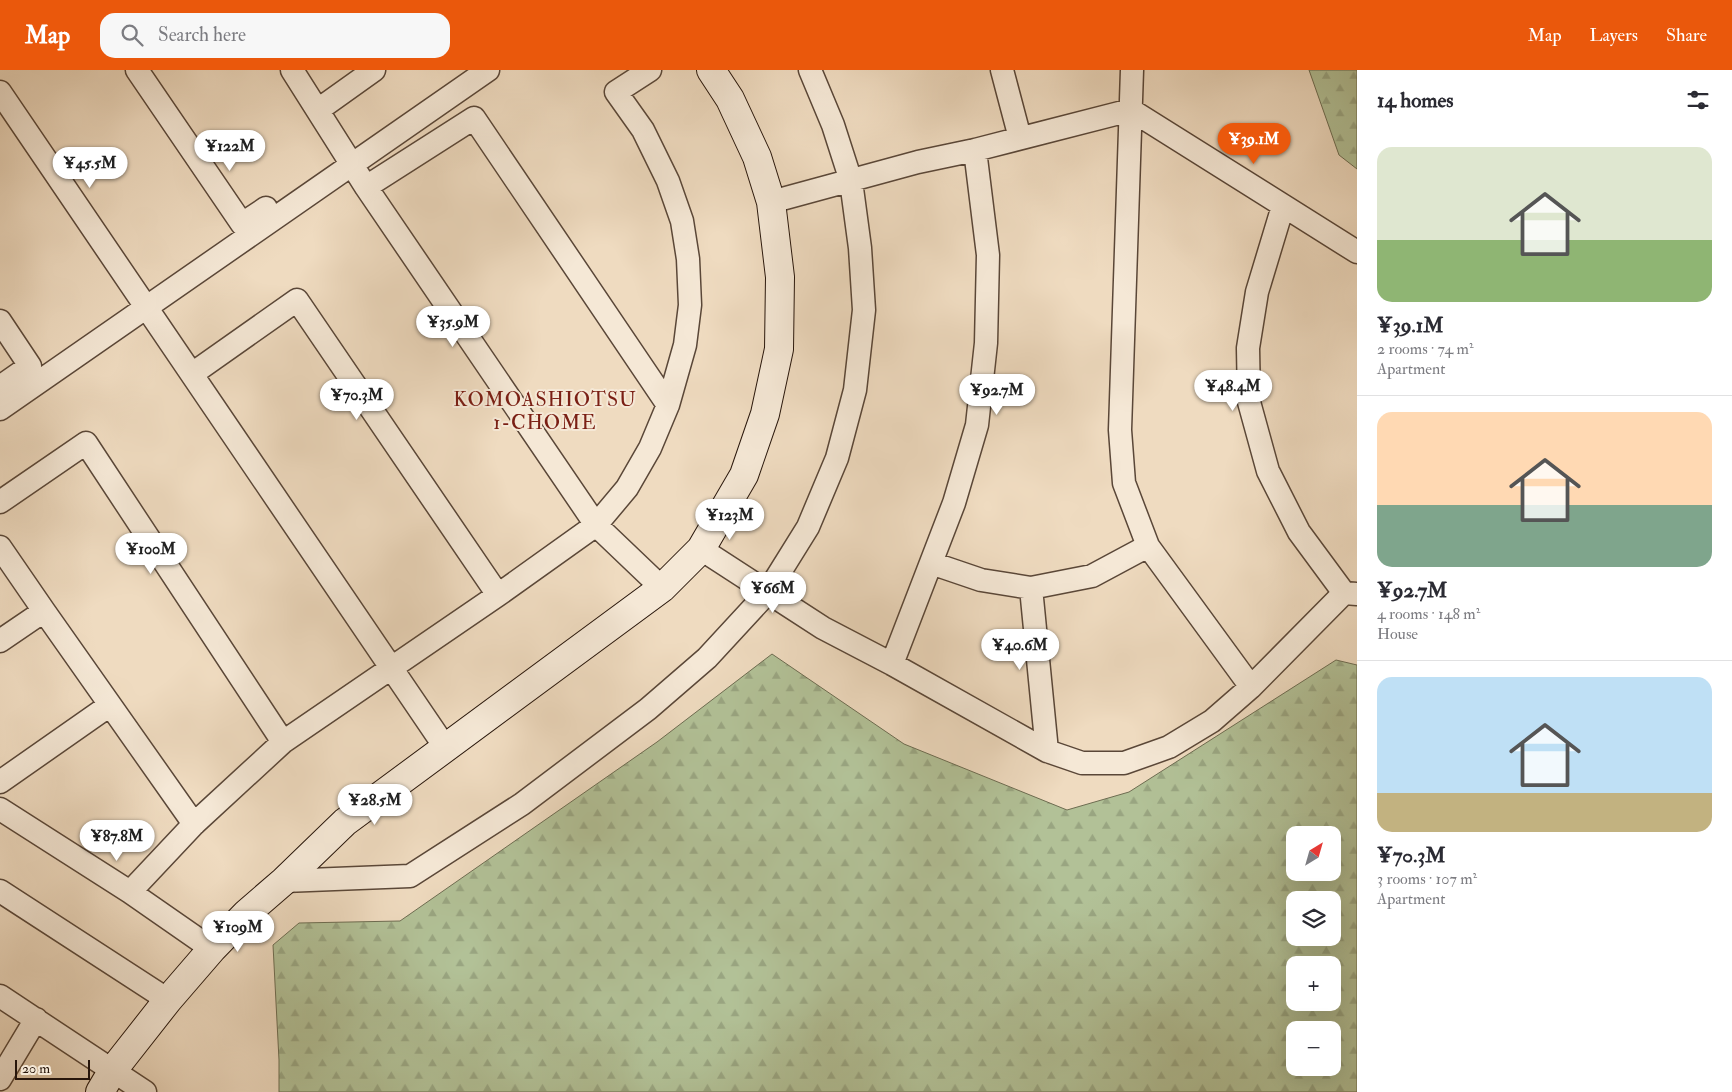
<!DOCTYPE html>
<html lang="en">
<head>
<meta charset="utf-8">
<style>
	:root { --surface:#fff; --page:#f7f7f7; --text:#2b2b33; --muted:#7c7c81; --line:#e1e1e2; --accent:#ea580c }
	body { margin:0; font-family:"IM FELL Double Pica",serif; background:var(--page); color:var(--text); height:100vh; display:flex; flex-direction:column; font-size:19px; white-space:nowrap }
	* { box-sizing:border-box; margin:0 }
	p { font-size:16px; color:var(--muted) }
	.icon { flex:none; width:28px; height:28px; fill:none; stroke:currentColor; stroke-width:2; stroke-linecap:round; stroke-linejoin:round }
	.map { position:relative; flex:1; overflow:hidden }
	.drawer { display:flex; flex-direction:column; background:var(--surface); width:375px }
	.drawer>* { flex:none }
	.needle { width:32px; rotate:37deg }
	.buttons { position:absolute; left:1286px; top:756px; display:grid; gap:10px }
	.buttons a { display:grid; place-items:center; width:55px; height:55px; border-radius:10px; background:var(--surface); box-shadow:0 5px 20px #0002; font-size:25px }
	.scale { position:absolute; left:15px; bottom:12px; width:75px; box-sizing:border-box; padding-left:5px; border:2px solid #28160b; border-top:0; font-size:14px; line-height:18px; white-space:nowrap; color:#28160b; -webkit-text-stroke:4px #f5e8d6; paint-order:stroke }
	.price { position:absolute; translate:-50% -42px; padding:0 11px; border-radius:18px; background:#fff; color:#222; font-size:16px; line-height:32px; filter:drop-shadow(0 1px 2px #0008) }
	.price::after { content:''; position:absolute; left:50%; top:30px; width:15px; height:11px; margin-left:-8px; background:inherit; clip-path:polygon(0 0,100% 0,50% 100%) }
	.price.active { background:var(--accent); color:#fff }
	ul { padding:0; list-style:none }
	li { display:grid; align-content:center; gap:10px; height:265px; padding:0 20px }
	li+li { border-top:1px solid var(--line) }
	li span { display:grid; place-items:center; height:155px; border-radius:15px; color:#555 }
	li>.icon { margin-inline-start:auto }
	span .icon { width:90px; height:90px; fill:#fffc; stroke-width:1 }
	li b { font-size:21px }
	h2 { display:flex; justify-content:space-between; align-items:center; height:60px; padding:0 20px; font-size:21px }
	header { display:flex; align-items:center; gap:30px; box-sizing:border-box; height:70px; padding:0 25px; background:var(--accent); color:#fff }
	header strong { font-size:24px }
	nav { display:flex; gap:28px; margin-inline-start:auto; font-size:18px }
	.search { width:350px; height:45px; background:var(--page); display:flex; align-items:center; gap:12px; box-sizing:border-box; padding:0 18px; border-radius:15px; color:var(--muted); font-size:19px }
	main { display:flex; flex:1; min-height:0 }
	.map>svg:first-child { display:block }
	.forest { fill:url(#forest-firs); stroke:#6d6c51; fill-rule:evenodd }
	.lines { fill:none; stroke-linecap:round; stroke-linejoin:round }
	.street-casing { stroke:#5a4738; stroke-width:25 }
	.secondary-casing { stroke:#28160b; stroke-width:30 }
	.street { stroke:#f5e8d6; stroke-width:22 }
	.secondary { stroke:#f5e8d6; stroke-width:28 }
	.labels { text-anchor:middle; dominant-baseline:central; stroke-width:4; stroke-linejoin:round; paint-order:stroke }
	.neighbourhood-label { font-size:20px; letter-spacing:1px; fill:#7a1f14; stroke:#f5e8d6 }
</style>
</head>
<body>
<header>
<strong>Map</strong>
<div class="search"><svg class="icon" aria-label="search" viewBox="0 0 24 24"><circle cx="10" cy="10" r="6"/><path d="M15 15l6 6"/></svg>Search here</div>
<nav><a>Map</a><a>Layers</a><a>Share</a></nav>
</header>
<main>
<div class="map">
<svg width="1357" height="1022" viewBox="0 0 1357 1022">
	<defs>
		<pattern id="forest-firs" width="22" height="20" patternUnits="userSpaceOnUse" patternTransform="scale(1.25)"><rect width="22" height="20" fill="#b2c197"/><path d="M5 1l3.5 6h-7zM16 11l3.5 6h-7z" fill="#99a581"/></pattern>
	</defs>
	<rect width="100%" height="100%" fill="#efdbc0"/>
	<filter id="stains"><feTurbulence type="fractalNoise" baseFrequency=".004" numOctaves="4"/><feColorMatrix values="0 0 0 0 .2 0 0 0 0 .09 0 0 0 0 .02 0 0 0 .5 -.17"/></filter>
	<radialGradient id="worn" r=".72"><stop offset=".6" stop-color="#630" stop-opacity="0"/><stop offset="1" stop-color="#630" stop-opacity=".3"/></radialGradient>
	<path class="forest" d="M1309,0H1357V99L1339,85Z
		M772,584L904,674L1067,740L1129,722L1336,590L1357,595V1022H279V990L273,875L299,853L400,851L657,672ZM1295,765H1332V802H1295ZM1295,830H1332V868H1295ZM1295,895H1332V932H1295ZM1295,960H1332V998H1295Z"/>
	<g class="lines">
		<defs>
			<path id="street" d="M137,0L242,154L266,138
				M292,0L366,117L596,455L662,518
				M1002,0L1020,68
				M1132,0L1120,360L1124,413L1148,476L1251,617
				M0,22L445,677
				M318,40L374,0
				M366,117L474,48L668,335
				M771,132L918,92L975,80L1131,40L1357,182
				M1283,136L1257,222L1248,278L1249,332L1268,401L1299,462L1344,523L1357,524
				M0,251L30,296L0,317
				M192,304L297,230L498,525
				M0,339L488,0
				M0,432L86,373L283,672
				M0,477L44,541L194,754
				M701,479L823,558L892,594L1047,681L1082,693H1124L1169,677L1212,651L1251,617L1344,523
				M931,493L981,510L1031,518L1092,506L1148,476
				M1031,518L1047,681
				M0,571L44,541
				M892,594L954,433L977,355L986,273L988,185L975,80
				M0,712L110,635
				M0,739L130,822L212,879
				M284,811L410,806L522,734L648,639L707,588L767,523L808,457L837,388L855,320L864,240L860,178L851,111L833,55L810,0
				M0,821L168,930
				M130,822L194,754L283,672L498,525L596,455L627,418L650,378L668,335L685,275L690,235L688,189L682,151L668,111L643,60L616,22L650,0
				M0,926L145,1022
				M0,1009L36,949"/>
			<path id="secondary" d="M100,1022L113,1000L168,930L212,879L247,843L284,811L345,752L662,518L701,479L744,405L765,344L779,279L780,207L771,132L757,87L730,29L711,0"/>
		</defs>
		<use href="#street" class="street-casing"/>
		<use href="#secondary" class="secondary-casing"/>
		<use href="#street" class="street"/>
		<use href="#secondary" class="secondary"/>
	</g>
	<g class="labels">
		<g class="neighbourhood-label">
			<text x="545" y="329">KOMOASHIOTSU<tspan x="545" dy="23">1-CHOME</tspan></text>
		</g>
	</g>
	<rect width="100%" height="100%" filter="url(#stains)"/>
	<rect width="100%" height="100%" fill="url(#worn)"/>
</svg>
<div class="buttons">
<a><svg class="needle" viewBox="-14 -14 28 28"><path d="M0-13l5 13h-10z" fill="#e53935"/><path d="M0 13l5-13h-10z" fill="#7c7c81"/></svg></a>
<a><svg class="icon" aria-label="layers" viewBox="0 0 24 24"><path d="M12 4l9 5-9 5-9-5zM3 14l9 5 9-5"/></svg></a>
<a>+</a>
<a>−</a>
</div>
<div class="scale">20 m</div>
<b class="price active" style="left:1254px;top:95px">¥39.1M</b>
<b class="price" style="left:230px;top:102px">¥122M</b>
<b class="price" style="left:90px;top:119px">¥45.5M</b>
<b class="price" style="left:453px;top:278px">¥35.9M</b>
<b class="price" style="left:1233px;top:342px">¥48.4M</b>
<b class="price" style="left:997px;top:346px">¥92.7M</b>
<b class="price" style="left:357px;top:351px">¥70.3M</b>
<b class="price" style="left:730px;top:471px">¥123M</b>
<b class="price" style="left:151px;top:505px">¥100M</b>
<b class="price" style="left:773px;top:544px">¥66M</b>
<b class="price" style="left:1020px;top:601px">¥40.6M</b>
<b class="price" style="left:375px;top:756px">¥28.5M</b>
<b class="price" style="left:117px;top:792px">¥87.8M</b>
<b class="price" style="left:238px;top:883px">¥109M</b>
</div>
<section class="drawer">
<h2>14 homes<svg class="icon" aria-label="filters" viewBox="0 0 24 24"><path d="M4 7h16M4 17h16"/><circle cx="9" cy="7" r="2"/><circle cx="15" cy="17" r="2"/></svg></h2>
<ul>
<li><span style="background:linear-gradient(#dfe7d0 60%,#8fb573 0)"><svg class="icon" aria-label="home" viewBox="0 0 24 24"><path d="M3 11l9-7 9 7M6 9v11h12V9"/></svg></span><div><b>¥39.1M</b><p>2 rooms · 74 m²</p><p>Apartment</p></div></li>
<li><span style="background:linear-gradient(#ffd9b3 60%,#7fa58c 0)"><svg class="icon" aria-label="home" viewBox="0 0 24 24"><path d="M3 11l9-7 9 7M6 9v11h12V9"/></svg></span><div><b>¥92.7M</b><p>4 rooms · 148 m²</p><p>House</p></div></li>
<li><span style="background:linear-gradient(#bfe0f5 75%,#c2b280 0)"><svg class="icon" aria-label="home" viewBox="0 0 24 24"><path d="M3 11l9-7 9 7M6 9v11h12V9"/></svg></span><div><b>¥70.3M</b><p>3 rooms · 107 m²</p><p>Apartment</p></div></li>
</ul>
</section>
</main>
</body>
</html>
